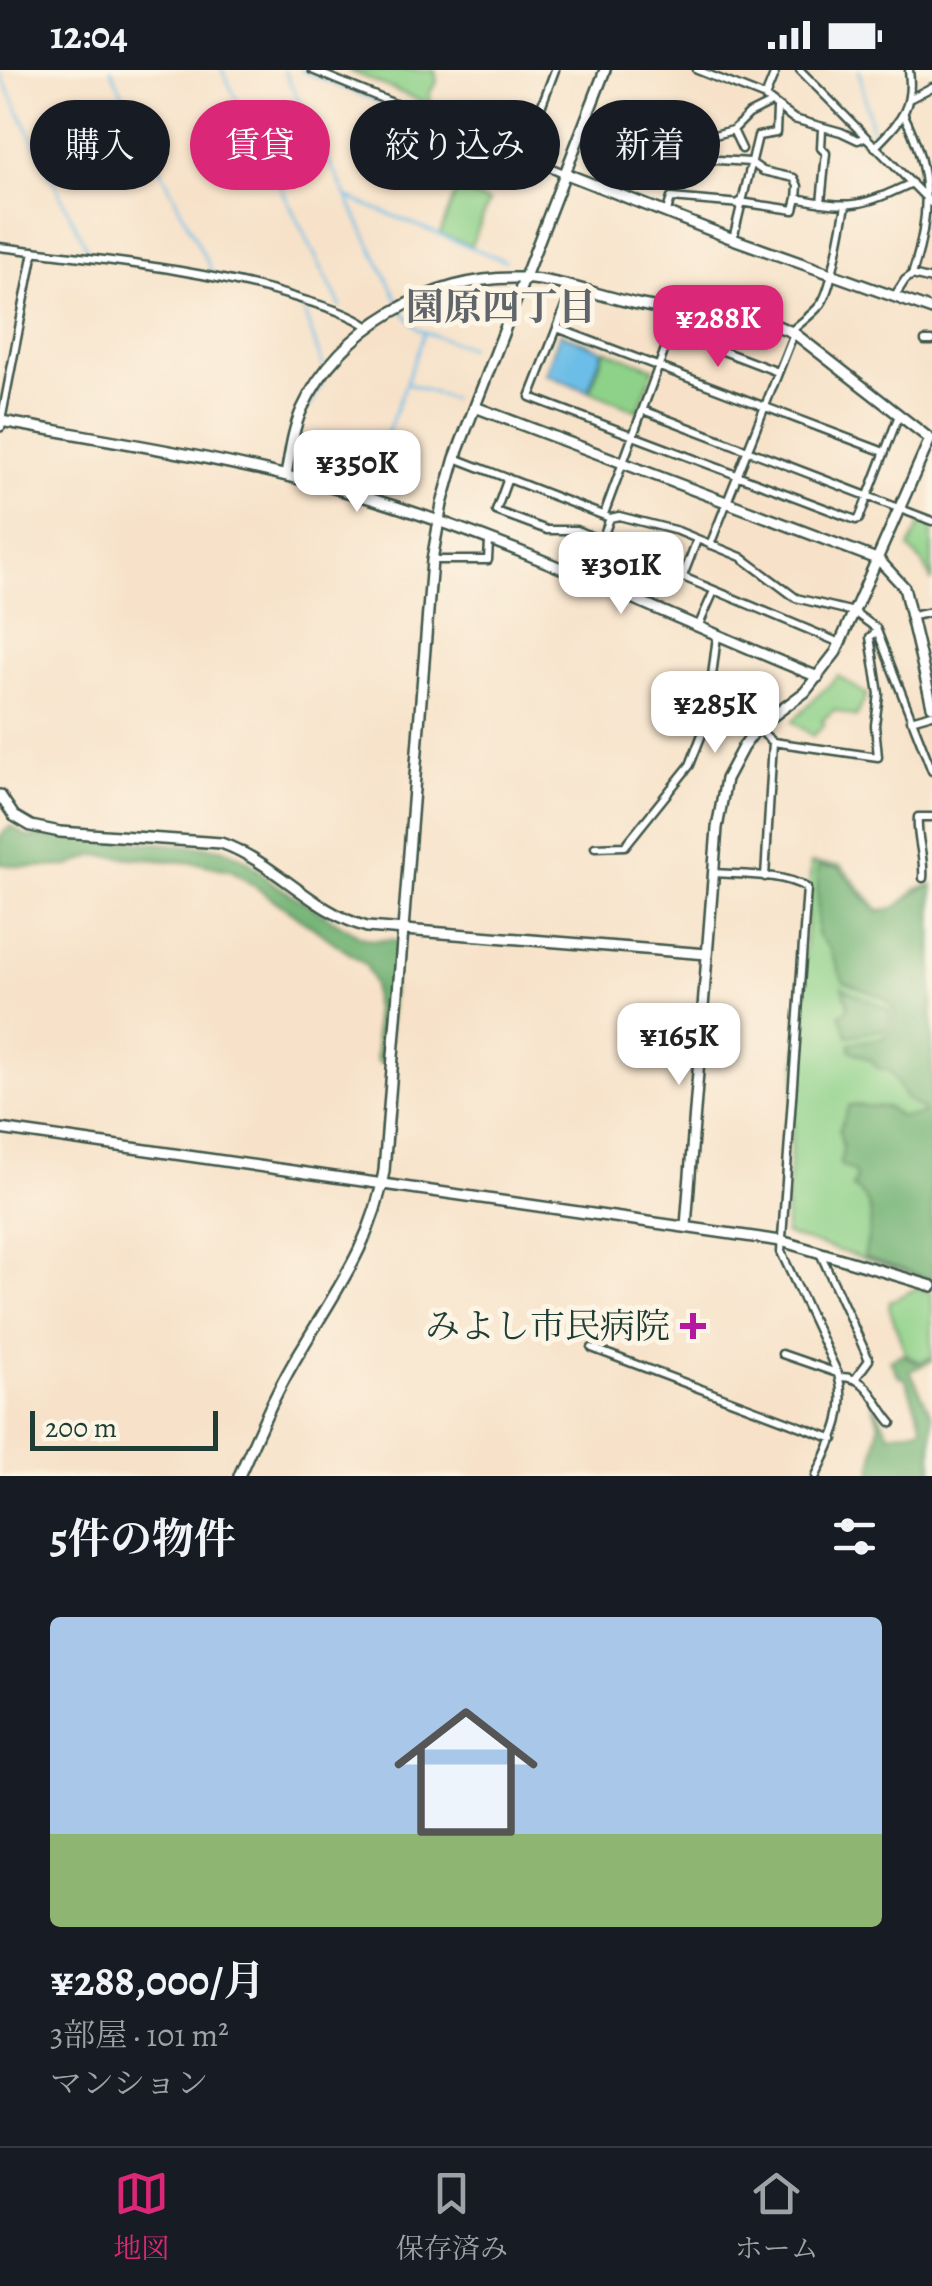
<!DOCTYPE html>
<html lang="ja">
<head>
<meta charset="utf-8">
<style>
	:root { --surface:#171b24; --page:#242831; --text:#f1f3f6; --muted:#9ea1a6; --line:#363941; --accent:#db2777 }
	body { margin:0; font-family:Alegreya,"Noto Serif JP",serif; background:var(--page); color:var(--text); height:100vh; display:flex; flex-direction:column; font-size:38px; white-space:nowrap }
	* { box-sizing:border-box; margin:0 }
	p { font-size:32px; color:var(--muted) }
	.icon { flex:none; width:55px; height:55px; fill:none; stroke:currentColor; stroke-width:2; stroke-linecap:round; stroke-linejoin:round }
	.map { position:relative; height:1406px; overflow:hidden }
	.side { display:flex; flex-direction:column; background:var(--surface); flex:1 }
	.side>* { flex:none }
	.top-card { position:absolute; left:30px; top:30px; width:872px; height:90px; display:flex; gap:20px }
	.scale { position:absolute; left:30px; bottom:25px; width:188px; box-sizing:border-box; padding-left:10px; border:5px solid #1f3d34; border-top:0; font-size:28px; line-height:35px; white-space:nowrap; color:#1f3d34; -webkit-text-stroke:8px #fcf5e5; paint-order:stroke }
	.price { position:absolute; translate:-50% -85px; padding:0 22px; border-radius:20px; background:#fff; color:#222; font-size:32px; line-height:65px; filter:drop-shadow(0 2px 5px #0008) }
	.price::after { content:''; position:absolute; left:50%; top:60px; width:30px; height:22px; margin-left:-15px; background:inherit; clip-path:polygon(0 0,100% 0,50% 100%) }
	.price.selected { background:var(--accent); color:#fff }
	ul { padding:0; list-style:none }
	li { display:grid; align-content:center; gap:20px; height:530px; padding:0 50px }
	li span { display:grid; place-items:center; height:310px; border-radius:10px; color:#555 }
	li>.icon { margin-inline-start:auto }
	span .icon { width:180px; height:180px; fill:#fffc; stroke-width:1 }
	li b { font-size:42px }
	h2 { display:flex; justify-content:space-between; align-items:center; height:120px; padding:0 50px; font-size:42px }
	.chip { padding:0 35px; border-radius:45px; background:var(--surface); box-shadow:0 2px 8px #0004; font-size:35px; line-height:90px }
	.chip.selected { background:var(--accent); color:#fff }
	.status { display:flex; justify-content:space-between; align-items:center; height:70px; padding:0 50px; background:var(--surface); direction:ltr }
	.status svg { height:28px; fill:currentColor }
	.tabs { display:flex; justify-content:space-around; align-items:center; height:140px; border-top:2px solid var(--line); background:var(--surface); font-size:28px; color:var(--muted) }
	.tabs a { display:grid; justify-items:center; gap:5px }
	.tabs .selected { color:var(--accent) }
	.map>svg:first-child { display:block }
	.green { fill:#8ed189; stroke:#56875e; stroke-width:2.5 }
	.forest { fill:#72b375; stroke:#487854; stroke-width:2.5 }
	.water { fill:#6cbde7; stroke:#467d8e; stroke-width:2.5 }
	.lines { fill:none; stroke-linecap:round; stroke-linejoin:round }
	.stream { stroke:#6cbde7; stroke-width:2.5 }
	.street-casing { stroke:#3f564a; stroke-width:11 }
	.secondary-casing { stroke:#3f564a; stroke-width:14 }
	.street { stroke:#fff; stroke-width:6 }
	.secondary { stroke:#fff; stroke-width:9 }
	.poi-dot { fill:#b5179e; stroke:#fcf5e5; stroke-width:4 }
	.labels { text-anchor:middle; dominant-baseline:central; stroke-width:10; stroke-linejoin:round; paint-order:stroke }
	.poi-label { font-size:35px; fill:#1f3d34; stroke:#fcf5e5; text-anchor:end }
	.neighbourhood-label { font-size:38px; font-weight:bold; fill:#5f656a; stroke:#fcf5e5 }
</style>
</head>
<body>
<div class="status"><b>12:04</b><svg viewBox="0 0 49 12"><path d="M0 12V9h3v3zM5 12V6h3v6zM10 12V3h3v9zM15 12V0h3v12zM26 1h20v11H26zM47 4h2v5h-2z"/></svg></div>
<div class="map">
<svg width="932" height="1406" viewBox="0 0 932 1406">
	<rect width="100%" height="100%" fill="#fcf5e5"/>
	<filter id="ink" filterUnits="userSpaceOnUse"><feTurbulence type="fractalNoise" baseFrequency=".01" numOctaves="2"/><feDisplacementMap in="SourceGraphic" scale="20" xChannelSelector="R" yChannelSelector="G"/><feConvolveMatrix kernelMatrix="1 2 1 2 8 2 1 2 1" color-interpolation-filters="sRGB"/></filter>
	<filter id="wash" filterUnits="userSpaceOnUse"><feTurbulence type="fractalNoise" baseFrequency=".0048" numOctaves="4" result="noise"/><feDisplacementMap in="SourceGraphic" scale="40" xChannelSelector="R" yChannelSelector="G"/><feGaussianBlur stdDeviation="2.25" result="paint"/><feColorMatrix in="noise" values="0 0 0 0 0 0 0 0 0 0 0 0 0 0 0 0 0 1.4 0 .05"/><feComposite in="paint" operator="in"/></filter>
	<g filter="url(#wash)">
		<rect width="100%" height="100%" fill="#f7e2c9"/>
		<path class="green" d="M348,0H435L437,12L430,22V35Z
			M457,119L489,132L471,176L440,164Z
			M605,280L654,298L638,341L590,321Z
			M921,452L932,456V512L925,496L909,478Z
			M838,606L867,625L856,647L834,640L822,651L825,655L813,666L792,651Z
			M811,793L841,796L879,840L897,838L916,819L932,814V1210L785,1164Z
			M917,1218L932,1223V1287L920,1292L905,1283L889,1237L890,1231Z"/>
		<path class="forest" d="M11,756L27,767L65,766L222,778L247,790L273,813L361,867L372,870H394L399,874L393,905L387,989L380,993L377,991L373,912L366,895L233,801L197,793L95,785L69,796L24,797L0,794V766Z
			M818,796L839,798L877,842C907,838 905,824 932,815V1209L864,1187C869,1158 881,1136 852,1117L856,1110L854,1102L840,1095L843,1079L839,1061L849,1035L887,1037L901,1047L923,1044L924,1041L906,1029L890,1001L877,998L871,990L850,980V973L882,968L894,959V939L885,928L844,912L829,878L817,865Z
			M842,917L889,940L890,953L887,959L848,966L840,944L846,941L848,935Z
			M902,1284L918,1293L932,1287V1291L910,1301L932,1345V1406L906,1403L871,1406L879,1354L868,1321L889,1364C901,1359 911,1364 923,1357L905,1308L899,1307L890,1290Z"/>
		<path class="water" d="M560,263L603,280L588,321L545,304Z"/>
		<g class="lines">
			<path class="stream" d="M111,0L212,202
				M222,0L341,237
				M284,0L404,243L419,260L469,278
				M300,0L546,100
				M859,0L873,65
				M0,3L89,183
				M349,128L505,191
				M302,236L323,296
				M406,313L451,329
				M311,336L324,309
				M387,364L424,264"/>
		</g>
	</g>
	<g filter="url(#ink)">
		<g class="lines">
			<defs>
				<path id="street" d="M312,0L564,103
					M697,0L765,27L794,49L841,62L858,70L865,67
					M800,0L932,134
					M765,27L776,0
					M911,28L932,17
					M904,45C932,101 931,146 912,205L932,210
					M586,49L681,63L685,73L733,60L749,44L771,33
					M733,60L742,79
					M694,71L703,89L750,92L763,101L794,108L798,116L797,128
					M875,77C900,51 914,39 909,0
					M523,85L555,0
					M647,88L653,59
					M740,132L794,140L797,128C852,140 862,136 912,113
					M821,133L826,83L821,78L822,59
					M666,144L671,128L741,134
					M733,169L758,66L776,63L777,39
					M0,177C100,190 201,198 297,228C323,236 347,242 369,257
					M572,218L557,258L884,382
					M894,227L905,210L912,205
					M557,258L530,327L856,450L859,449L899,345
					M673,262L778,302
					M790,262C800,253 812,245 820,235C832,221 841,158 846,136
					M925,271H932
					M643,340L932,451
					M1,351L34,181
					M455,388L610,448L619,446L678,461L741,487L796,528L854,542L876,558L932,701
					M508,408L496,441L547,460H576L601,470
					M604,444L679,241
					M600,472L840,573
					M710,475L794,263
					M432,490H488L489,472
					M683,506L697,470
					M587,510L610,448
					M913,546L932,542
					M698,557L714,521
					M911,650L932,644
					M757,658L773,672
					M595,777L625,776L690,695L706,654L717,566
					M715,803C744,805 782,803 807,818L781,1182L838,1304C849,1343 832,1371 816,1406
					M765,807L773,672L878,687L875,655L879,624L870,567L877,561
					M923,808C925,786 916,768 918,747H932
					M820,1183L869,1290L855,1309
					M592,1278L834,1369
					M782,1284L837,1303
					M839,1307C871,1306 874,1334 892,1353"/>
				<path id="secondary" d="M564,103L733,169L932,240
					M475,337L879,490L904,517L932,636
					M0,356L1,351C118,372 237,390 351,423C510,468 664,545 818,607
					M286,405C290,383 293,359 302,339C339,258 433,205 520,208C562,210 605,228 647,236C689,244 733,246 775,255L794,263L930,369L836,582L805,622L757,658L743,677L726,709L717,758L686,1156
					M0,725L14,746L31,756L60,762L221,773C275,792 311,841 367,857L707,884
					M0,1059L781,1171L932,1216
					M239,1406C259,1361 278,1316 304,1275C338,1218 374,1168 384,1101L432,490L442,434L455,388L605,0"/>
			</defs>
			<use href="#street" class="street-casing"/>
			<use href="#secondary" class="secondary-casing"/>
			<use href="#street" class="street"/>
			<use href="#secondary" class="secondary"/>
		</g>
	</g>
	<path class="poi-dot" d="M688 1241h10v10h10v10h-10v10h-10v-10h-10v-10h10z"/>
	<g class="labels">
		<g class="poi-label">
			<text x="670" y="1256">みよし市民病院</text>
		</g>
		<g class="neighbourhood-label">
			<text x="501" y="237">園原四丁目</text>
		</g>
	</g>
</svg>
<div class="scale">200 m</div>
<b class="price selected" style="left:718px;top:300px">¥288K</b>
<b class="price" style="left:357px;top:445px">¥350K</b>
<b class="price" style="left:621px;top:547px">¥301K</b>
<b class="price" style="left:715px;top:686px">¥285K</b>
<b class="price" style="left:679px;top:1018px">¥165K</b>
<div class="top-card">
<a class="chip">購入</a>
<a class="chip selected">賃貸</a>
<a class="chip">絞り込み</a>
<a class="chip">新着</a>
</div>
</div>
<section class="side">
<h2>5件の物件<svg class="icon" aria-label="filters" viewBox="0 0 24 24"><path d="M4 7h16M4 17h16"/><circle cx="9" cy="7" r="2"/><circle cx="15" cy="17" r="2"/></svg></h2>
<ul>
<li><span style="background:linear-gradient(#a9c7e8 70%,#8fb573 0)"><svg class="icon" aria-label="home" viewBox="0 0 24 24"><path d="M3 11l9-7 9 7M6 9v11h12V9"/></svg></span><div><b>¥288,000/月</b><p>3部屋 · 101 m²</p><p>マンション</p></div></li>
</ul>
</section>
<nav class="tabs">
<a class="selected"><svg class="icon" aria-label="map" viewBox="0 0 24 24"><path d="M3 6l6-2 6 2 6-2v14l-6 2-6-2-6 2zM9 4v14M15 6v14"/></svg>地図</a>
<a><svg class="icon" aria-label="saved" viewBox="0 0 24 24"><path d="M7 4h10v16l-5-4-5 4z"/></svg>保存済み</a>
<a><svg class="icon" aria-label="home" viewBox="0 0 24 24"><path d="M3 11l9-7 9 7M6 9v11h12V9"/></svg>ホーム</a>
</nav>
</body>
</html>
